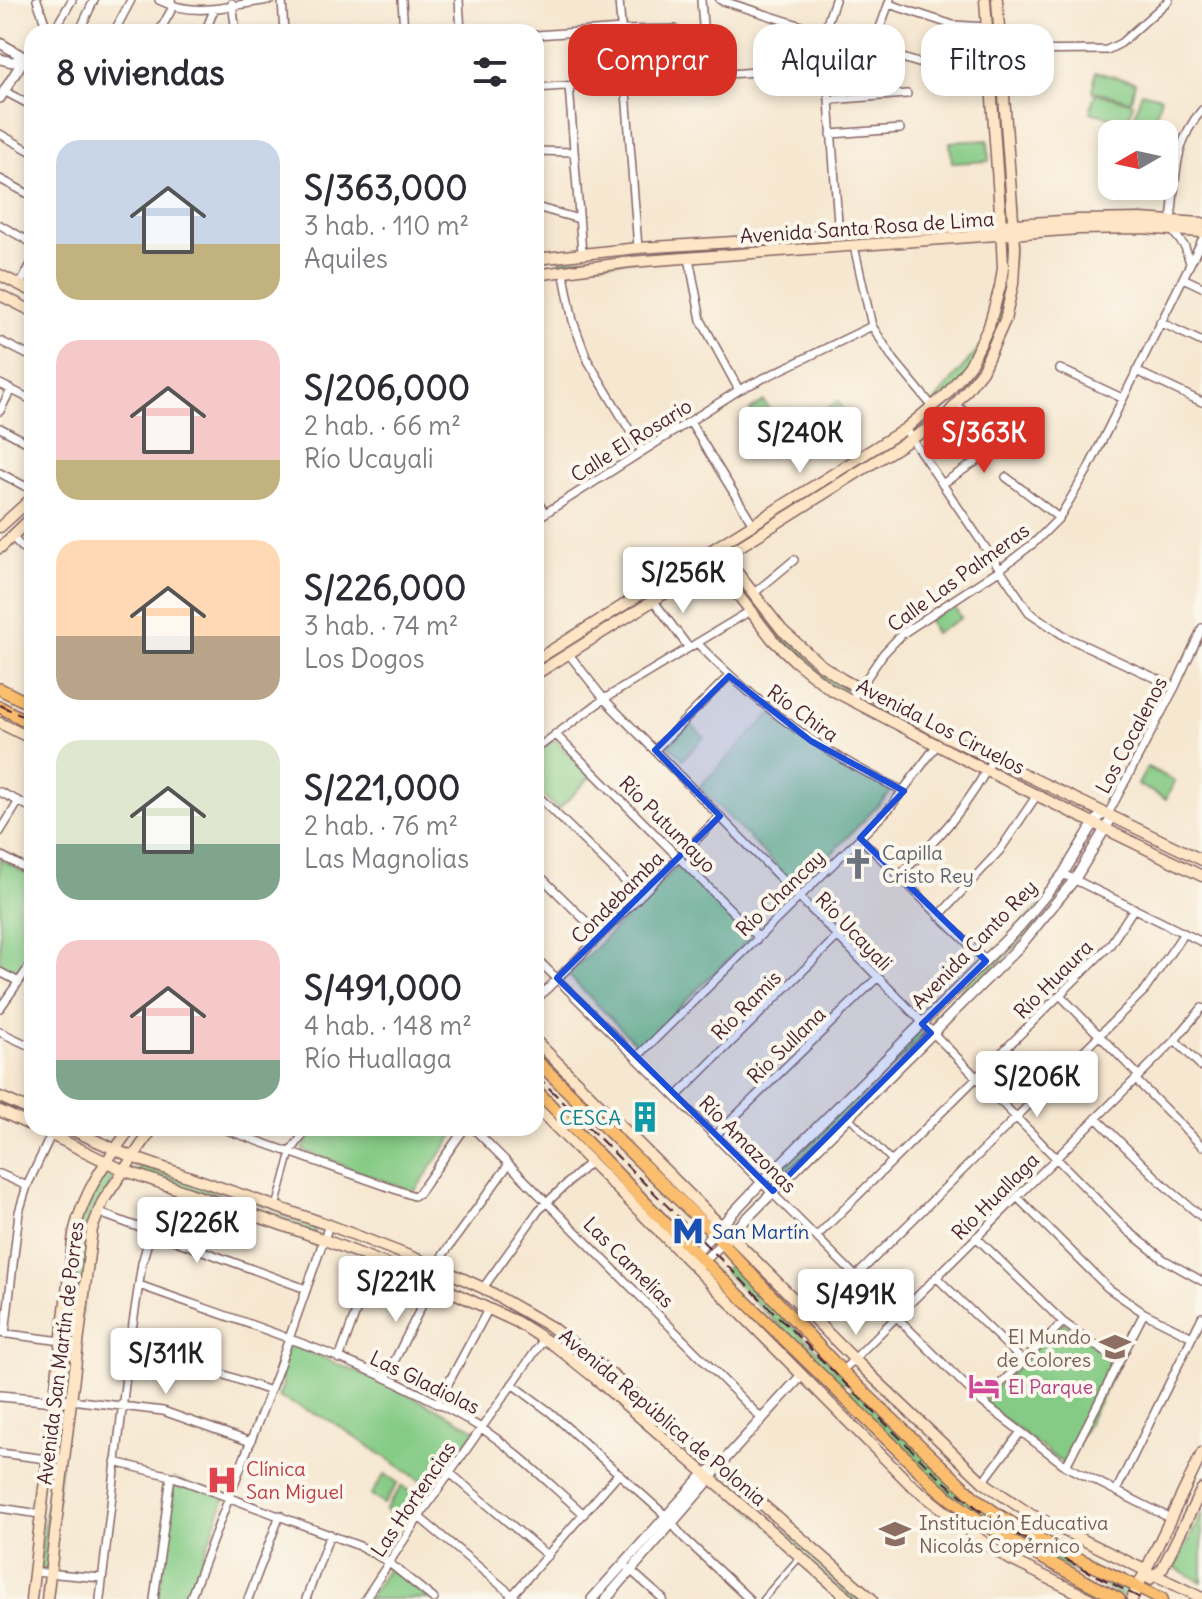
<!DOCTYPE html>
<html lang="es">
<head>
<meta charset="utf-8">
<style>
	:root { --surface:#fff; --page:#f7f7f7; --text:#2b2b33; --muted:#7c7c81; --accent:#d93025 }
	body { margin:0; font-family:Delius,sans-serif; background:var(--page); color:var(--text); height:100vh; display:flex; flex-direction:column; font-size:30px; white-space:nowrap }
	* { box-sizing:border-box; margin:0 }
	p { font-size:26px; color:var(--muted) }
	.icon { flex:none; width:44px; height:44px; fill:none; stroke:currentColor; stroke-width:2; stroke-linecap:round; stroke-linejoin:round }
	.map { position:relative; flex:1; overflow:hidden }
	.drawer { position:absolute; left:24px; top:24px; width:520px; height:1112px; display:flex; flex-direction:column; background:var(--surface); border-radius:24px; box-shadow:0 4px 12px #0003 }
	.drawer>* { flex:none }
	.hud { position:absolute; left:568px; top:24px; width:514px; height:72px; display:flex; gap:16px }
	.needle { width:52px; rotate:261deg }
	.controls { position:absolute; left:1098px; top:120px; display:grid; gap:16px }
	.controls a { display:grid; place-items:center; width:80px; height:80px; border-radius:16px; background:var(--surface); box-shadow:0 4px 12px #0003; font-size:40px }
	.price { position:absolute; translate:-50% -68px; padding:0 18px; border-radius:8px; background:#fff; color:#222; font-size:26px; line-height:52px; filter:drop-shadow(0 2px 4px #0008) }
	.price::after { content:''; position:absolute; left:50%; top:48px; width:24px; height:18px; margin-left:-12px; background:inherit; clip-path:polygon(0 0,100% 0,50% 100%) }
	.price.active { background:var(--accent); color:#fff }
	ul { padding:0; list-style:none }
	li { display:flex; align-items:center; gap:24px; height:200px; padding:0 32px }
	li span { display:grid; place-items:center; flex:none; width:224px; height:160px; border-radius:24px; color:#555 }
	li>.icon { margin-inline-start:auto }
	span .icon { width:96px; height:96px; fill:#fffc; stroke-width:1 }
	li b { font-size:34px }
	h2 { display:flex; justify-content:space-between; align-items:center; height:96px; padding:0 32px; font-size:34px }
	.pill { padding:0 28px; border-radius:24px; background:var(--surface); box-shadow:0 4px 12px #0003; font-size:28px; line-height:72px }
	.pill.active { background:var(--accent); color:#fff }
	.map>svg:first-child { display:block }
	.green { fill:#85cb85; stroke:#687558; stroke-width:2 }
	.lines { fill:none; stroke-linecap:round; stroke-linejoin:round }
	.pedestrian-casing { stroke:#866565; stroke-width:8 }
	.minor-casing { stroke:#866565; stroke-width:10 }
	.tertiary-casing { stroke:#866565; stroke-width:12 }
	.secondary-casing { stroke:#866565; stroke-width:13 }
	.primary-casing { stroke:#866565; stroke-width:14 }
	.pedestrian { stroke:#fff; stroke-width:5 }
	.minor { stroke:#fff; stroke-width:7 }
	.tertiary { stroke:#fff; stroke-width:9 }
	.secondary { stroke:#fde5c5; stroke-width:10 }
	.primary { stroke:#fbbe6e; stroke-width:11 }
	.rail { stroke:#4a1f2b; stroke-width:2; stroke-dasharray:12 6; stroke-linecap:butt }
	.marked { fill:#1d4ed8; fill-opacity:0.2; stroke:#1d4ed8; stroke-width:6; stroke-linejoin:round }
	.labels { text-anchor:middle; dominant-baseline:central; stroke-width:8; stroke-linejoin:round; paint-order:stroke }
	.street-label { font-size:20px; fill:#4a1f2b; stroke:#fbf7ec }
	.worship-label { font-size:20px; fill:#5b616d; stroke:#fbf7ec; text-anchor:start }
	.culture-label { font-size:20px; fill:#0d838f; stroke:#fbf7ec; text-anchor:end }
	.transit-label { font-size:20px; fill:#164399; stroke:#fbf7ec; text-anchor:start }
	.education-label { font-size:20px; fill:#785e54; stroke:#fbf7ec; text-anchor:end }
	.hotel-label { font-size:20px; fill:#b23c85; stroke:#fbf7ec; text-anchor:start }
	.health-label { font-size:20px; fill:#be3a42; stroke:#fbf7ec; text-anchor:start }
</style>
</head>
<body>
<div class="map">
<svg width="1202" height="1599" viewBox="0 0 1202 1599">
	<rect width="100%" height="100%" fill="#fbf7ec"/>
	<filter id="ink" filterUnits="userSpaceOnUse"><feTurbulence type="fractalNoise" baseFrequency=".0125" numOctaves="2"/><feDisplacementMap in="SourceGraphic" scale="16" xChannelSelector="R" yChannelSelector="G"/><feConvolveMatrix kernelMatrix="1 2 1 2 8 2 1 2 1" color-interpolation-filters="sRGB"/></filter>
	<filter id="wash" filterUnits="userSpaceOnUse"><feTurbulence type="fractalNoise" baseFrequency=".006" numOctaves="4" result="noise"/><feDisplacementMap in="SourceGraphic" scale="32" xChannelSelector="R" yChannelSelector="G"/><feGaussianBlur stdDeviation="1.8" result="paint"/><feColorMatrix in="noise" values="0 0 0 0 0 0 0 0 0 0 0 0 0 0 0 0 0 1.4 0 .05"/><feComposite in="paint" operator="in"/></filter>
	<g filter="url(#wash)">
		<rect width="100%" height="100%" fill="#f6e7d0"/>
		<path class="green" d="M989,5H994L1011,212L1004,213Z
			M1096,72L1135,82L1131,101L1092,91Z
			M1141,92L1161,97L1152,129L1133,123Z
			M1095,93L1133,103L1128,122L1090,112Z
			M988,140L989,161L952,163L950,142Z
			M840,239V242L562,266L560,260Z
			M1013,245L1004,317L976,372L958,397L916,432L913,427L989,336L1004,292L1006,246Z
			M764,401L783,431L768,440L750,410Z
			M838,401L856,428L843,437L825,410Z
			M728,565L817,667L846,689L842,694L793,655L755,614L724,570Z
			M953,605L961,618L935,633L928,620Z
			M771,714L840,762L893,790L798,888L699,787Z
			M690,723L704,737L683,759L669,745Z
			M554,739L591,776L558,810L536,788V754Z
			M1147,767L1175,781L1166,799L1138,785Z
			M0,859L32,876V957L18,976L0,967Z
			M679,865L751,937L639,1047L568,975Z
			M1065,878L1069,881L1035,928L935,1024L933,1023L934,1017Z
			M921,1029L926,1034L775,1185L769,1182Z
			M317,1128H459L414,1192L302,1150Z
			M140,1165L316,1228L314,1234L136,1172Z
			M106,1167L115,1170L116,1173L97,1208L69,1394H64L60,1391L81,1222Z
			M730,1265L847,1379L840,1386L725,1272V1268Z
			M1063,1322L1119,1362L1066,1466L982,1402Z
			M289,1344C353,1370 416,1395 476,1430L433,1489L331,1421L278,1397L283,1385L278,1375Z
			M855,1386L998,1520L995,1527L940,1486L847,1394Z
			M58,1409L67,1410L48,1569L44,1570L39,1569Z
			M385,1474L398,1483L384,1504L371,1495Z
			M721,1475L865,1599H850L715,1477Z
			M174,1479L225,1498L187,1599H158Z
			M402,1486L414,1495L398,1519L385,1510Z
			M1202,1513V1582L1175,1568Z
			M1002,1523L1133,1589L1126,1599L1022,1544L999,1529Z
			M389,1567L430,1599H368Z"/>
	</g>
	<g filter="url(#ink)">
		<g class="lines">
			<defs>
				<path id="pedestrian" d="M622,29L675,28
					M851,1119L892,1161
					M276,1207L291,1152
					M763,1599L799,1558"/>
				<path id="minor" d="M37,0L48,32
					M159,0C197,19 232,4 271,0
					M282,0L284,32
					M402,0L404,32
					M459,0L461,32
					M619,0L638,248
					M701,0L707,76
					M720,0L950,73H990
					M835,0L824,32L839,236
					M232,3L236,32
					M889,4L953,25L987,27
					M53,32L72,0
					M79,32L94,0
					M114,32L131,0
					M159,32L173,7L171,0
					M205,32L214,10
					M536,35L622,29
					M868,45L872,96
					M873,47L890,0
					M1001,51L1107,50L1121,43L1169,0
					M569,86L582,253
					M536,88L826,67
					M4,91L32,106
					M829,100L907,94
					M0,134L32,152
					M831,134L900,129
					M536,151L574,152
					M0,179L32,196
					M536,207L579,219
					M0,225L32,243
					M854,246L872,326L894,360L933,407
					M689,258L701,320L739,390
					M1190,263L1185,247L1171,229V221C1176,180 1173,143 1202,110
					M563,270L573,321L587,359L642,451
					M1183,278L1202,287
					M20,285L32,262
					M1160,322L1202,342
					M0,341L32,357
					M1060,369L1122,398
					M1136,371L1202,402
					M0,384L32,400
					M956,405L1010,448
					M0,411L11,389
					M690,422L753,524
					M0,428L32,445
					M905,429L1029,612L1066,637L1175,687
					M0,473L32,490
					M1006,477L1059,518
					M942,484L986,455L998,438
					M536,499L545,513
					M536,519L739,390L872,326
					M12,537L32,557
					M753,594L794,560
					M653,600L689,648
					M697,643C758,706 824,755 904,791
					M568,653L604,699L1127,1230L1163,1259L1202,1281
					M851,701L883,654L902,634L999,570L1035,542L1059,518L1087,471L1202,240
					M555,734L758,937
					M536,749L604,699L750,611
					M655,750L729,676
					M0,792L32,808
					M536,794L640,896
					M1108,814L1175,687L1202,628
					M0,832L19,801
					M860,838L986,961
					M0,855L32,872
					M536,872L600,935
					M1063,874L1202,942
					M898,876C937,842 970,804 993,758
					M939,916L1000,850L1037,795
					M536,958L982,1402L1066,1466L1170,1518
					M0,972L19,982
					M1060,995L1139,1076
					M536,1000L720,816
					M0,1008L32,963
					M0,1032L32,1047
					M1175,1040L1202,1067
					M637,1057L889,809L937,745
					M1136,1080L1202,1146
					M677,1096L837,937
					M1096,1118L1164,1185L1202,1217
					M221,1128L414,1196L419,1193L465,1128
					M473,1128L762,1419
					M716,1135L877,978
					M291,1151L308,1128
					M0,1174L27,1186
					M1017,1197L1108,1288L1144,1313L1192,1337
					M97,1212L306,1289
					M817,1236L1110,945L1134,908
					M976,1237L1063,1322L1119,1362
					M435,1266L509,1164
					M856,1276L1145,990L1184,933
					M936,1277L1023,1361
					M139,1285C250,1325 381,1365 481,1428C518,1452 550,1485 584,1514
					M483,1288L539,1210L590,1162
					M0,1333L62,1341
					M5,1334L19,1212L27,1186L51,1135
					M129,1350L208,1369L270,1391
					M339,1359L375,1259
					M842,1371L1175,1040L1202,1008
					M386,1378L433,1283
					M512,1384L550,1412L665,1515L684,1538L749,1599
					M71,1400L163,1411L251,1442
					M982,1402L1063,1322
					M437,1404L489,1308
					M0,1453L47,1459
					M115,1462L171,1476L362,1547L388,1562L434,1599
					M1066,1466L1144,1313
					M450,1473L548,1556
					M983,1482L1020,1433
					M1116,1491L1202,1317
					M0,1508L40,1514
					M419,1517L517,1599
					M628,1568L663,1599
					M34,1572L102,1578
					M100,1599L129,1350L142,1263L151,1231
					M154,1599L171,1476
					M190,1599L278,1370L329,1225
					M248,1599L280,1515
					M306,1599L330,1534
					M365,1599L419,1517L544,1339
					M509,1599L619,1473"/>
				<path id="tertiary" d="M0,43L32,62
					M0,59L12,62L24,59
					M0,98L24,59
					M693,1255L763,1181L1021,925L1063,874L1094,823L1101,815L1108,814L1111,819L1075,879L1021,945L699,1266
					M0,1396L55,1401L71,1400
					M592,1599L704,1474L711,1470
					M606,1599L710,1479L718,1467L802,1375"/>
				<path id="secondary" d="M536,259L638,248L1078,220L1141,219L1202,223
					M0,275L32,291
					M536,275L630,262L1079,229L1140,228L1202,232
					M0,295L32,311
					M0,527L32,498
					M0,548L32,517
					M722,553L782,630L820,664L842,679L943,735L1202,860
					M710,559L773,640L795,661L830,689L987,771L1202,876
					M536,660L905,429L946,395L970,365L989,326L1000,287L1003,268L1001,226L985,0
					M536,674L932,426L948,414L982,371L1005,320L1013,284L1015,247L997,0
					M0,723L32,739
					M536,1041L854,1359L983,1482L1030,1514L1202,1598
					M0,1097L32,1111
					M536,1107L909,1483L986,1544L1011,1560L1091,1599
					M0,1111L32,1126
					M37,1128L123,1170L325,1240L433,1283L517,1322L555,1346L595,1378L849,1599
					M68,1128L132,1157L329,1225L435,1266L483,1288L551,1327L604,1368L872,1599
					M1150,1579L1162,1569L1202,1489
					M31,1599L74,1233C84,1191 105,1162 131,1128
					M47,1599L92,1229L103,1201L153,1128
					M1132,1599L1202,1453"/>
				<path id="primary" d="M0,689L32,705
					M0,707L32,724
					M536,1060L712,1232L842,1371L974,1497C1026,1539 1102,1568 1162,1599
					M536,1090L672,1230L937,1488C992,1535 1055,1565 1119,1599"/>
			</defs>
			<use href="#pedestrian" class="pedestrian-casing"/>
			<use href="#minor" class="minor-casing"/>
			<use href="#tertiary" class="tertiary-casing"/>
			<use href="#secondary" class="secondary-casing"/>
			<use href="#primary" class="primary-casing"/>
			<use href="#pedestrian" class="pedestrian"/>
			<use href="#minor" class="minor"/>
			<use href="#tertiary" class="tertiary"/>
			<use href="#secondary" class="secondary"/>
			<use href="#primary" class="primary"/>
			<path class="rail" d="M0,705L32,721
				M536,1075L941,1479L980,1511L1014,1533L1142,1599"/>
		</g>
	</g>
	<path class="marked" d="M729,676L811,741L904,791L860,838L986,961L922,1024L931,1033L773,1191L557,978L720,816L655,750Z"/>
	<defs>
		<symbol id="church-bare" viewBox="-9 -9 18 18"><path d="M-1.2-6h2.4v3.5h3.3v2.4h-3.3V6h-2.4V-.1h-3.3v-2.4h3.3Z" fill="#6b7280" stroke="#fbf7ec" stroke-width="2.5" paint-order="stroke"/></symbol>
		<symbol id="building-bare" viewBox="-9 -9 18 18"><path d="M-4-6H4V6H1V3H-1V6H-4ZM-2.5-4.3h1.7v1.8h-1.7ZM.8-4.3h1.7v1.8H.8ZM-2.5-1h1.7V.8h-1.7ZM.8-1h1.7V.8H.8Z" fill="#0f9aa8" stroke="#fbf7ec" stroke-width="2.5" paint-order="stroke"/></symbol>
		<symbol id="metro-bare" viewBox="-9 -9 18 18"><path d="M-5.5 5V-5H-3L0 0L3-5H5.5V5H3V-.5L0 4L-3-.5V5Z" fill="#1a4fb4" stroke="#fbf7ec" stroke-width="2.5" paint-order="stroke"/></symbol>
		<symbol id="school-bare" viewBox="-9 -9 18 18"><path d="M0-5L7-2L0 1L-7-2ZM-4 1L0 2.5L4 1V4Q0 6-4 4Z" fill="#8d6e63" stroke="#fbf7ec" stroke-width="2.5" paint-order="stroke"/></symbol>
		<symbol id="hotel-bare" viewBox="-9 -9 18 18"><path d="M-6-4.5h1.5V1H6V5H4.5V3h-9V5H-6ZM-4 0a1.8 1.8 0 1 1 3.6 0ZM.5 0V-2.5h3Q6-2.5 6 0Z" fill="#d1479c" stroke="#fbf7ec" stroke-width="2.5" paint-order="stroke"/></symbol>
		<symbol id="hospital-bare" viewBox="-9 -9 18 18"><path d="M-5-5h3v3.5h4V-5h3V5h-3V1.5h-4V5h-3Z" fill="#e0444e" stroke="#fbf7ec" stroke-width="2.5" paint-order="stroke"/></symbol>
	</defs>
	<g fill-rule="evenodd">
		<use href="#church-bare" x="836" y="842" width="44" height="44"/>
		<use href="#building-bare" x="623" y="1095" width="44" height="44"/>
		<use href="#metro-bare" x="666" y="1209" width="44" height="44"/>
		<use href="#school-bare" x="1093" y="1325" width="44" height="44"/>
		<use href="#hotel-bare" x="962" y="1364" width="44" height="44"/>
		<use href="#hospital-bare" x="200" y="1458" width="44" height="44"/>
		<use href="#school-bare" x="873" y="1512" width="44" height="44"/>
	</g>
	<g class="labels">
		<g class="street-label">
			<text transform="translate(867 227) rotate(-4)">Avenida Santa Rosa de Lima</text>
			<text transform="translate(631 440) rotate(-32)">Calle El Rosario</text>
			<text transform="translate(958 577) rotate(-36)">Calle Las Palmeras</text>
			<text transform="translate(803 713) rotate(36)">Río Chira</text>
			<text transform="translate(941 726) rotate(27)">Avenida Los Ciruelos</text>
			<text transform="translate(1131 735) rotate(-62)">Los Cocalenos</text>
			<text transform="translate(668 824) rotate(45)">Río Putumayo</text>
			<text transform="translate(780 893) rotate(-44)">Río Chancay</text>
			<text transform="translate(617 897) rotate(-45)">Condebamba</text>
			<text transform="translate(854 931) rotate(46)">Río Ucayali</text>
			<text transform="translate(974 944) rotate(-46)">Avenida Canto Rey</text>
			<text transform="translate(1053 979) rotate(-45)">Río Huaura</text>
			<text transform="translate(746 1005) rotate(-45)">Río Ramis</text>
			<text transform="translate(786 1045) rotate(-44)">Río Sullana</text>
			<text transform="translate(748 1144) rotate(45)">Río Amazonas</text>
			<text transform="translate(995 1196) rotate(-45)">Río Huallaga</text>
			<text transform="translate(629 1262) rotate(45)">Las Camelias</text>
			<text transform="translate(60 1353) rotate(-83)">Avenida San Martín de Porres</text>
			<text transform="translate(425 1382) rotate(26)">Las Gladiolas</text>
			<text transform="translate(663 1417) rotate(40)">Avenida República de Polonia</text>
			<text transform="translate(413 1499) rotate(-56)">Las Hortencias</text>
		</g>
		<g class="worship-label">
			<text x="882" y="852">Capilla<tspan x="882" dy="23">Cristo Rey</tspan></text>
		</g>
		<g class="culture-label">
			<text x="621" y="1117">CESCA</text>
		</g>
		<g class="transit-label">
			<text x="712" y="1231">San Martín</text>
		</g>
		<g class="education-label">
			<text x="1091" y="1336">El Mundo<tspan x="1091" dy="23">de Colores</tspan></text>
			<text x="919" y="1522" text-anchor="start">Institución Educativa<tspan x="919" dy="23">Nicolás Copérnico</tspan></text>
		</g>
		<g class="hotel-label">
			<text x="1008" y="1386">El Parque</text>
		</g>
		<g class="health-label">
			<text x="246" y="1468">Clínica<tspan x="246" dy="23">San Miguel</tspan></text>
		</g>
	</g>
</svg>
<div class="controls">
<a><svg class="needle" viewBox="-14 -14 28 28"><path d="M0-13l5 13h-10z" fill="#e53935"/><path d="M0 13l5-13h-10z" fill="#7c7c81"/></svg></a>
</div>
<b class="price" style="left:800px;top:475px">S/240K</b>
<b class="price active" style="left:984px;top:475px">S/363K</b>
<b class="price" style="left:683px;top:615px">S/256K</b>
<b class="price" style="left:1037px;top:1119px">S/206K</b>
<b class="price" style="left:197px;top:1265px">S/226K</b>
<b class="price" style="left:396px;top:1324px">S/221K</b>
<b class="price" style="left:856px;top:1337px">S/491K</b>
<b class="price" style="left:166px;top:1396px">S/311K</b>
<div class="hud">
<a class="pill active">Comprar</a>
<a class="pill">Alquilar</a>
<a class="pill">Filtros</a>
</div>
<section class="drawer">
<h2>8 viviendas<svg class="icon" aria-label="filters" viewBox="0 0 24 24"><path d="M4 7h16M4 17h16"/><circle cx="9" cy="7" r="2"/><circle cx="15" cy="17" r="2"/></svg></h2>
<ul>
<li><span style="background:linear-gradient(#c9d6e8 65%,#c2b280 0)"><svg class="icon" aria-label="home" viewBox="0 0 24 24"><path d="M3 11l9-7 9 7M6 9v11h12V9"/></svg></span><div><b>S/363,000</b><p>3 hab. · 110 m²</p><p>Aquiles</p></div></li>
<li><span style="background:linear-gradient(#f6c9c9 75%,#c2b280 0)"><svg class="icon" aria-label="home" viewBox="0 0 24 24"><path d="M3 11l9-7 9 7M6 9v11h12V9"/></svg></span><div><b>S/206,000</b><p>2 hab. · 66 m²</p><p>Río Ucayali</p></div></li>
<li><span style="background:linear-gradient(#ffd9b3 60%,#b9a48a 0)"><svg class="icon" aria-label="home" viewBox="0 0 24 24"><path d="M3 11l9-7 9 7M6 9v11h12V9"/></svg></span><div><b>S/226,000</b><p>3 hab. · 74 m²</p><p>Los Dogos</p></div></li>
<li><span style="background:linear-gradient(#dfe7d0 65%,#7fa58c 0)"><svg class="icon" aria-label="home" viewBox="0 0 24 24"><path d="M3 11l9-7 9 7M6 9v11h12V9"/></svg></span><div><b>S/221,000</b><p>2 hab. · 76 m²</p><p>Las Magnolias</p></div></li>
<li><span style="background:linear-gradient(#f6c9c9 75%,#7fa58c 0)"><svg class="icon" aria-label="home" viewBox="0 0 24 24"><path d="M3 11l9-7 9 7M6 9v11h12V9"/></svg></span><div><b>S/491,000</b><p>4 hab. · 148 m²</p><p>Río Huallaga</p></div></li>
</ul>
</section>
</div>
</body>
</html>
